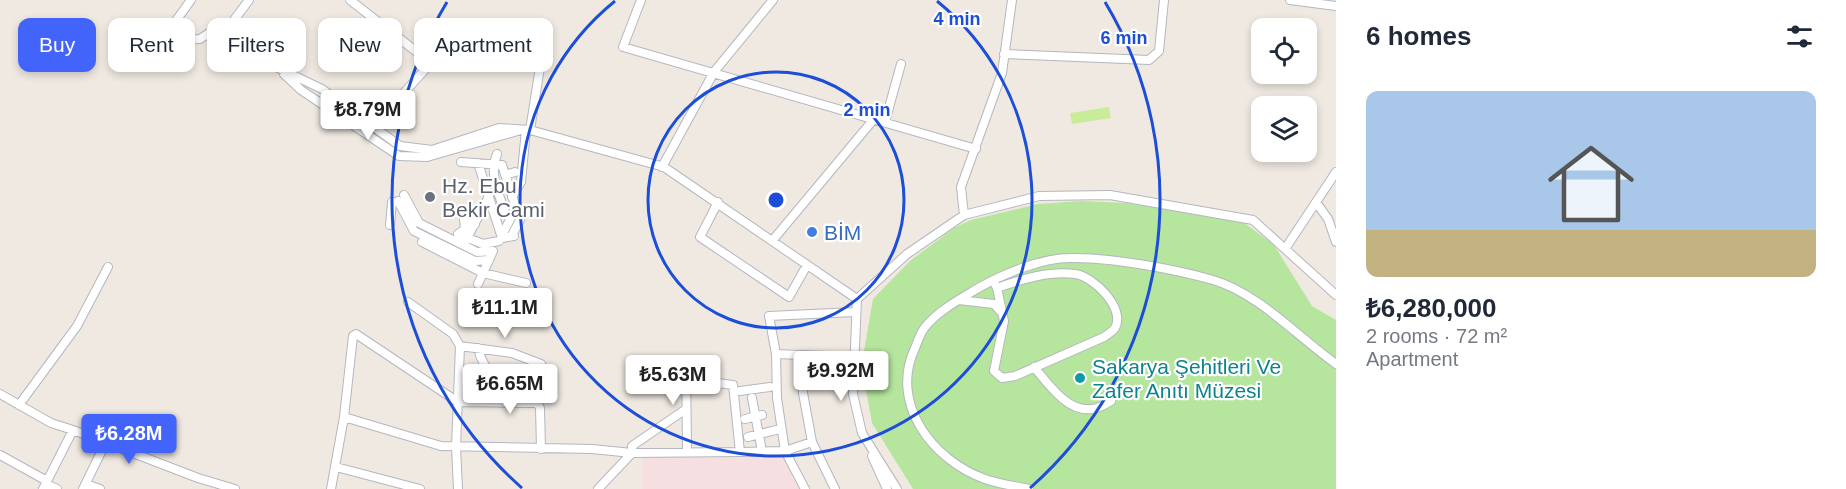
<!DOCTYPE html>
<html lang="en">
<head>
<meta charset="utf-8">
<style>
	:root { --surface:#fff; --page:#f2f2f3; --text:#1f2937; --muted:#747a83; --accent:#4264fb }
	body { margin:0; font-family:Helvetica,sans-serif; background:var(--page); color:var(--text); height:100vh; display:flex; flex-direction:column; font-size:22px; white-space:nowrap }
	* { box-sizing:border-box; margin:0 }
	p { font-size:20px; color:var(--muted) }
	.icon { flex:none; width:33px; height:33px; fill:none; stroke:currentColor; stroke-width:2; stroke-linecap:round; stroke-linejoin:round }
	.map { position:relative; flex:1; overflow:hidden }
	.panel { display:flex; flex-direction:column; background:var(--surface); width:510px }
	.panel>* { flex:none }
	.banner { position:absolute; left:18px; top:18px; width:570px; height:54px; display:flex; gap:12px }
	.buttons { position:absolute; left:1251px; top:18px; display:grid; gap:12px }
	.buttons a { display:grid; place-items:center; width:66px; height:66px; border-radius:12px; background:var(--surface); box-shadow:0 3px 9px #0003; font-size:30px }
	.price { position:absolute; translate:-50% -51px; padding:0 14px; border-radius:6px; background:#fff; color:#222; font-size:20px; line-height:39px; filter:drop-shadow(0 2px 3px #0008) }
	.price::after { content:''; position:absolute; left:50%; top:36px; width:18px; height:14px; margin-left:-9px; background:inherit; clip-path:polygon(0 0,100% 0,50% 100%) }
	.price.active { background:var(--accent); color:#fff }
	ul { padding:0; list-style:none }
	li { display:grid; align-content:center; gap:12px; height:318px; padding:0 30px }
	li span { display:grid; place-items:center; height:186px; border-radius:12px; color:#555 }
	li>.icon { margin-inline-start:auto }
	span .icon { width:108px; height:108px; fill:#fffc; stroke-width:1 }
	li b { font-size:26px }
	h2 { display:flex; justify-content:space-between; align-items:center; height:72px; padding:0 30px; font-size:26px }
	.tag { padding:0 21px; border-radius:12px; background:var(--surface); box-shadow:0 3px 9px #0003; font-size:21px; line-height:54px }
	.tag.active { background:var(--accent); color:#fff }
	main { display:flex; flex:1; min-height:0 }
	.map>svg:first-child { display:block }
	.medical { fill:#f5dfe0 }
	.green { fill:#b6e59e }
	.pitch { fill:#c9ec9a }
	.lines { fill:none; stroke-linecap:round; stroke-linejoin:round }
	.minor-casing { stroke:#b4b7c1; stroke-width:10 }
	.minor { stroke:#fff; stroke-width:8 }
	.ring { fill:none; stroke:#1d4ed8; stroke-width:3 }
	.worship-dot { fill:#6b7280; stroke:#fff; stroke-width:2 }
	.shop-dot { fill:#3f7fe0; stroke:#fff; stroke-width:2 }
	.culture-dot { fill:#0f9aa8; stroke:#fff; stroke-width:2 }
	.labels { text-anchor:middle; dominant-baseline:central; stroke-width:4.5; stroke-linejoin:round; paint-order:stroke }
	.worship-label { font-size:21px; fill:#5b616d; stroke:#fff; text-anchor:start }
	.shop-label { font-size:21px; fill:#366cbe; stroke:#fff; text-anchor:start }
	.culture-label { font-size:21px; fill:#0d838f; stroke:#fff; text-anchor:start }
	.centre { fill:#1d4ed8; stroke:#fff; stroke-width:3 }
	.ring-label { font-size:18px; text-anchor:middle; font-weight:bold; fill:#1d4ed8; stroke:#fff; stroke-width:4.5; stroke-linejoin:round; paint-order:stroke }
</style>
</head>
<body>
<main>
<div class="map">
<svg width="1336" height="489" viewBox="0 0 1336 489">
	<rect width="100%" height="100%" fill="#efe9e1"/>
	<path class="medical" d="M643,456L786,457L802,489H642Z"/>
	<path class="green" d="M1081,201L1127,203L1243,222L1274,245L1312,306L1336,320V489H913L872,423L866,390L864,351L873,299L910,261L954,228L971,220L1038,204Z"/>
	<path class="pitch" d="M1109,107L1111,118L1072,124L1070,113Z"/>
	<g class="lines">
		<defs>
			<path id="minor" d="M350,0L431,63L372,128
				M641,0L623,47L976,149
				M1290,0L1336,6
				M235,37L276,67L322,89L400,146L432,150L499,128L530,130L664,167L857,299
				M162,40L200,39L218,27L235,37L234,20L249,0
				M162,40L191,0
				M1004,54L1149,60L1159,51L1164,0
				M284,74L301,90L399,156L427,157L521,130
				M885,122L901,64
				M530,130L541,61
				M497,154C489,174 498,192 505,212
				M461,162L502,165L520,220L513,233L514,236L502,238L478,163
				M662,167L714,72L773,0
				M505,175L515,172
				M404,195L419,223L477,252L493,251L478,284
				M512,197L521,182L526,130
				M398,201L414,231L475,261L489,260
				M718,202L700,237L789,297L807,265
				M1316,202L1328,219L1336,242
				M964,215L961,187L1002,73L1012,0
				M475,224L464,219L465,229L458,234L483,244L499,241
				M390,225L392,202
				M502,235L516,208
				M772,241L874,119
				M422,242L483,273L526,283
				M465,242L489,196
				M1285,249L1336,172
				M993,280L997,288C1022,279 1048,271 1075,274C1093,276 1126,308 1115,328C1113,331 1108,334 1104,337L1015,376L1002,378L994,371L1004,321L997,288
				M959,300L994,304L1000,311
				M408,302L453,334L460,346L456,447L458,489
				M460,346L512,353L541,364
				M478,348C484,378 511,388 535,402
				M776,354L852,357
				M804,355L803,393L812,442L835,489
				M686,361L687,451
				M1034,367C1048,384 1068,413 1093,409C1099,408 1106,404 1111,401
				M686,379L733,385L740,452
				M740,391L770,387
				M0,394L51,423L73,430
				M752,398L761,446
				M19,405L77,326L108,267
				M344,417L441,446L592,449L632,453L740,452L785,451L812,442
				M745,419L762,415
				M748,437L776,430
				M0,455L47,481
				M872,456L887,489
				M336,467L420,489
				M46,484L57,489
				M86,484L100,489
				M43,489L73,430L198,478L235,489
				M83,489L106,442
				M331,489L344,417L353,336L356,334L458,402L537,403L540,408L541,449
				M598,489L632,453V446L686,409
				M805,489L785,451L777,398L776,354L769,316L855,312
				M897,489L862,433L853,394L857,299L907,254L964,215L1039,196L1110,195L1253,220L1336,295
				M1029,489C1015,486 999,484 985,479C932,460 889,403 915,348C918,341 920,333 925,327C939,310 960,299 980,287C1003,274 1042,258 1070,258C1110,257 1174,269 1213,280C1258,293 1298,337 1336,364"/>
		</defs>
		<use href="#minor" class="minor-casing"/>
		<use href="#minor" class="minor"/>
	</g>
	<g class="ring">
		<circle cx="776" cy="200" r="128"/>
		<path d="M937 1A256 256 0 1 1 615 1"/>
		<path d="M522 488A384 384 0 0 1 447 2M1105 2A384 384 0 0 1 1030 488"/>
	</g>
	<circle class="worship-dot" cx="430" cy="197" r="6"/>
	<circle class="shop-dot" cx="812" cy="232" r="6"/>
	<circle class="culture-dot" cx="1080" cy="378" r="6"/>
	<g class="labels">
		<g class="worship-label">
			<text x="442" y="185">Hz. Ebu<tspan x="442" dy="24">Bekir Cami</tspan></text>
		</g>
		<g class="shop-label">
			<text x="824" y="232">BİM</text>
		</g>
		<g class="culture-label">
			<text x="1092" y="366">Sakarya Şehitleri Ve<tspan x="1092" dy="24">Zafer Anıtı Müzesi</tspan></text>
		</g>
	</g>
	<circle cx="776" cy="200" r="9" class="centre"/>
	<g class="ring-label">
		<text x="957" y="25">4 min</text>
		<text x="1124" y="44">6 min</text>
		<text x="867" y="116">2 min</text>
	</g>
</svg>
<div class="buttons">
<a><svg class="icon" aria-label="locate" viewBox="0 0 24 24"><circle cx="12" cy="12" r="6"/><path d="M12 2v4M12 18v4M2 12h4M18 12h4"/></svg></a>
<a><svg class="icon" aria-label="layers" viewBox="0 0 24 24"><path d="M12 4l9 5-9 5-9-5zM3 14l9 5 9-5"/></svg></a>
</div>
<b class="price" style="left:368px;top:141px">₺8.79M</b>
<b class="price" style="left:505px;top:339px">₺11.1M</b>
<b class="price" style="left:841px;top:402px">₺9.92M</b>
<b class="price" style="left:673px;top:406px">₺5.63M</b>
<b class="price" style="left:510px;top:415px">₺6.65M</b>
<b class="price active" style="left:129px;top:465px">₺6.28M</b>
<div class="banner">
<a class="tag active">Buy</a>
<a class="tag">Rent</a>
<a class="tag">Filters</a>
<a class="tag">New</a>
<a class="tag">Apartment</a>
</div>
</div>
<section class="panel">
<h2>6 homes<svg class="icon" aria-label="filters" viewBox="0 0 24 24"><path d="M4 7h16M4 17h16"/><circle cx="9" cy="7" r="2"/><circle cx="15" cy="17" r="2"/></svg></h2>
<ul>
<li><span style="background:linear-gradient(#a9c7e8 75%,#c2b280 0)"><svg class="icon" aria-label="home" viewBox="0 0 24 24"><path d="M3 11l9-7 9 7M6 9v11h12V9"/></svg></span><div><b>₺6,280,000</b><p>2 rooms · 72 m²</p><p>Apartment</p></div></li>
</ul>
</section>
</main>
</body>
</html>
